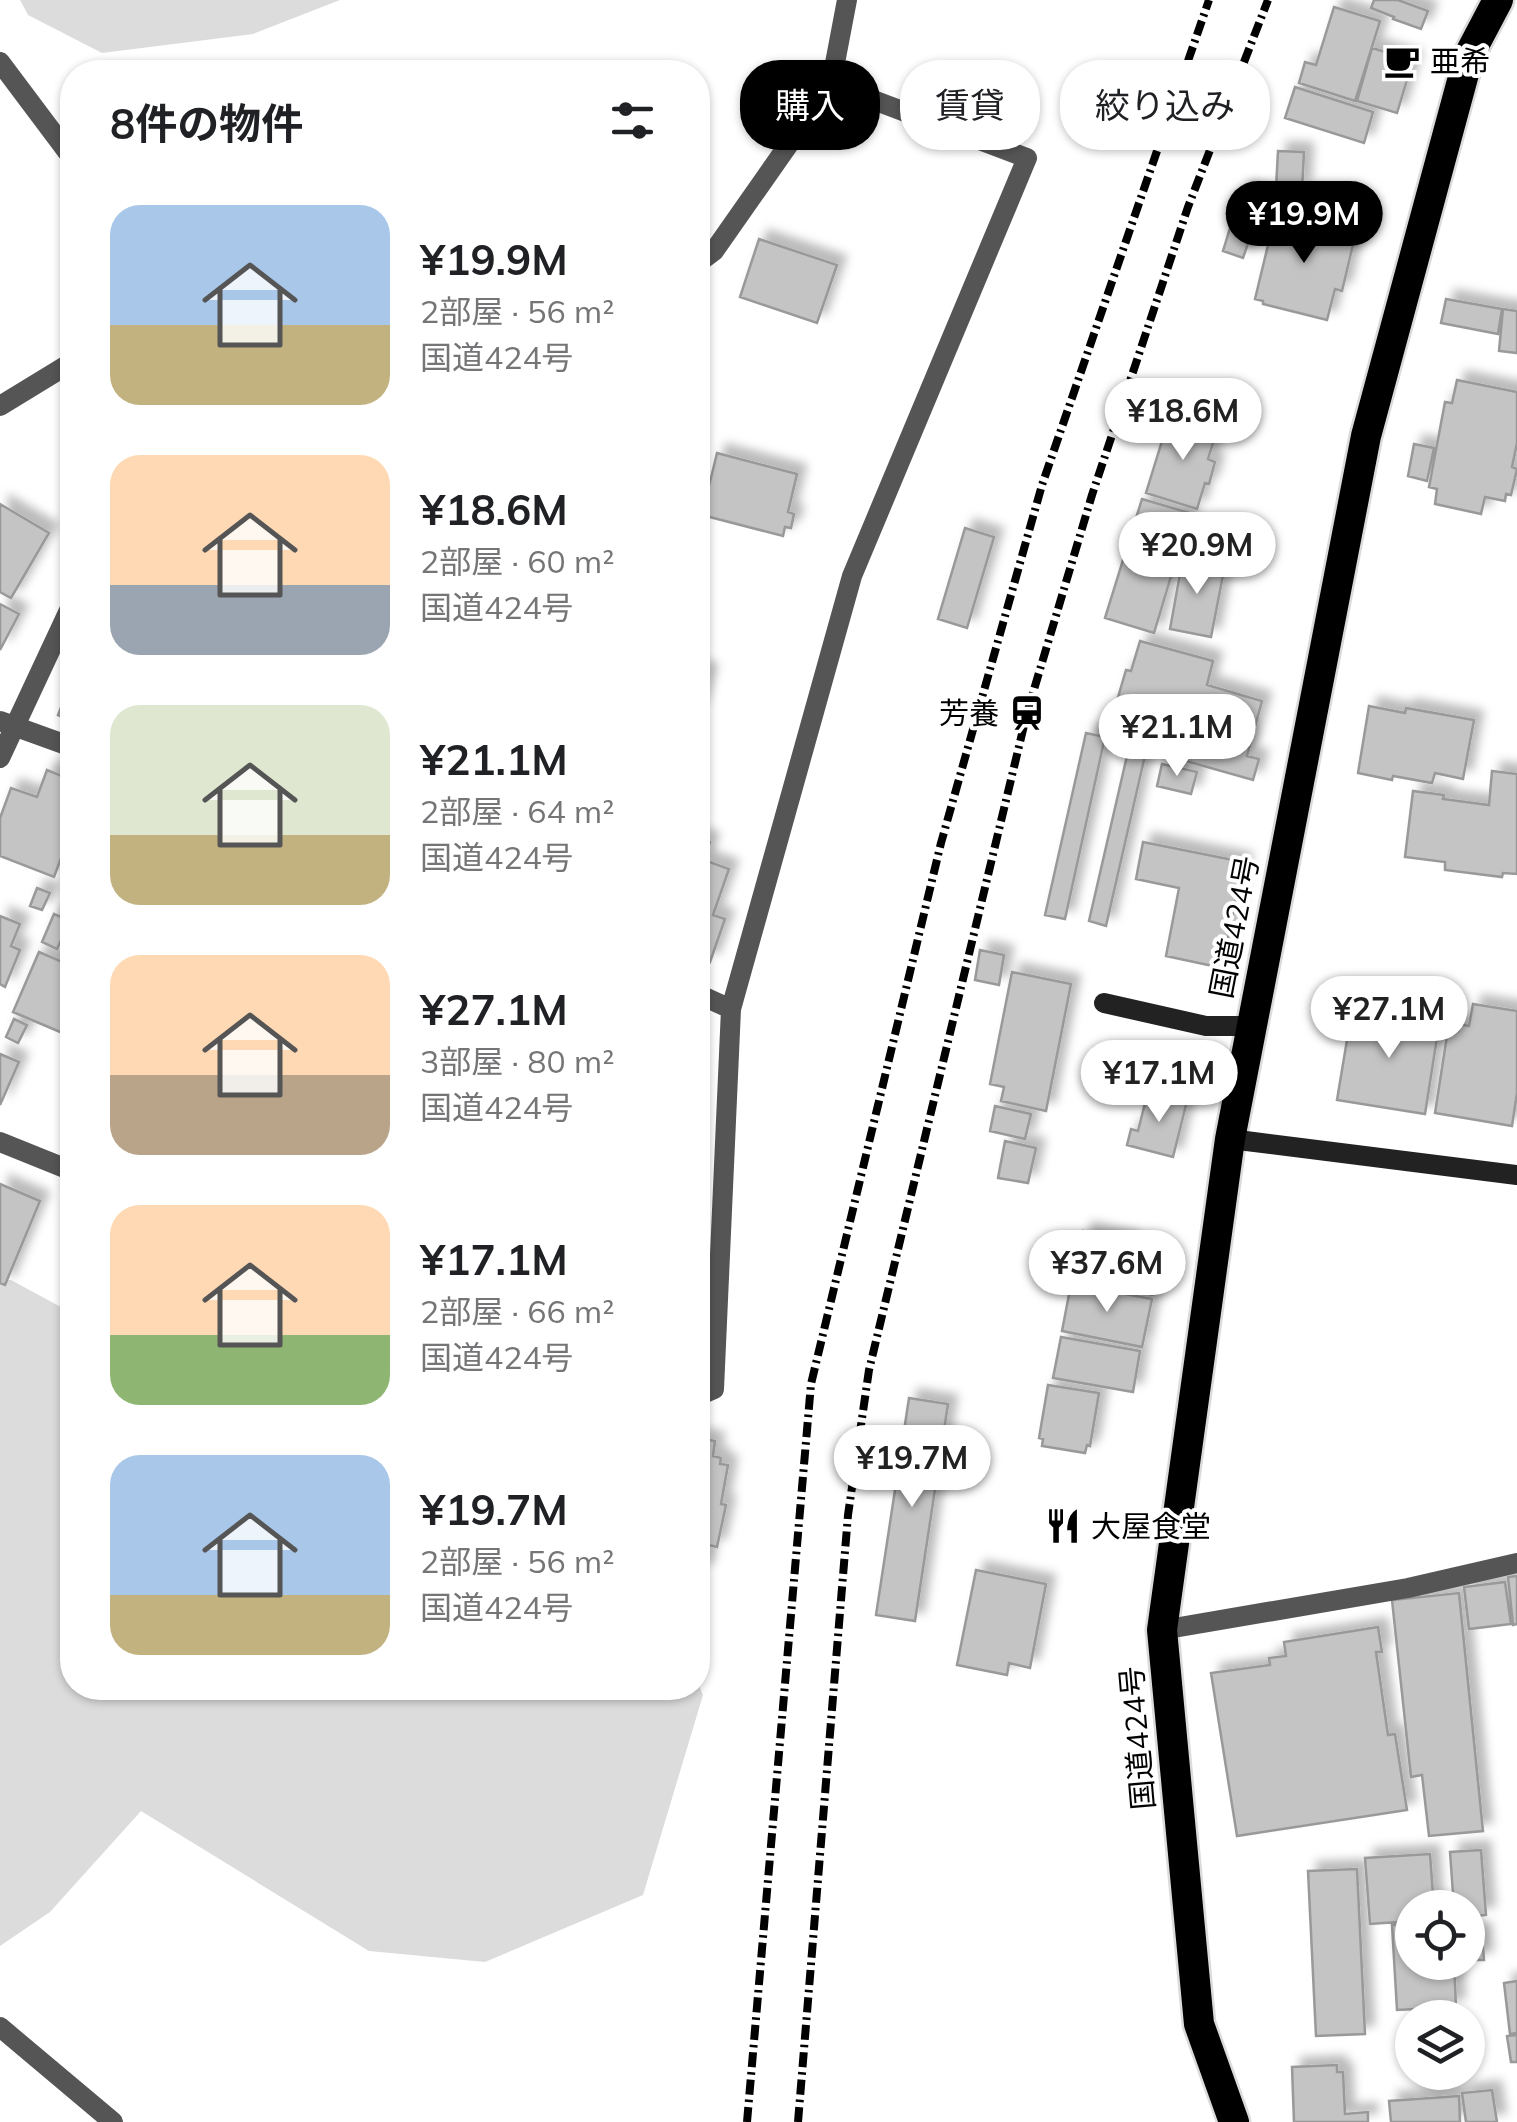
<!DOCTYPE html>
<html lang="ja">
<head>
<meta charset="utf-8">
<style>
	:root { --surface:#fff; --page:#f2f2f2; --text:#202124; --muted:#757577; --accent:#000 }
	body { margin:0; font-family:Mulish,"Noto Sans JP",sans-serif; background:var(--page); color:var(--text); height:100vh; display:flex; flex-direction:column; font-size:38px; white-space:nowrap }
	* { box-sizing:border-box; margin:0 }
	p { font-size:32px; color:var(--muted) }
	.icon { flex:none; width:55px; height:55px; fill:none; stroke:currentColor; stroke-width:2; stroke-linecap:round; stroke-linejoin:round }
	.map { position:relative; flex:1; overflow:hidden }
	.panel { position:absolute; left:60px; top:60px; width:650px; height:1640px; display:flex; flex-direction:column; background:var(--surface); border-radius:40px; box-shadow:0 2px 8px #0004 }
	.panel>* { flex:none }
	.guide { position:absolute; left:740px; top:60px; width:625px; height:90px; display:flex; gap:20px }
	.controls { position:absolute; left:1395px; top:1890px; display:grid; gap:20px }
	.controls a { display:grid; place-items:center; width:90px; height:90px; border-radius:50%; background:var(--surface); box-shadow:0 2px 8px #0004; font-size:50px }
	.price { position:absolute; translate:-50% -85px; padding:0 22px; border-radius:35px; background:#fff; color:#222; font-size:32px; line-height:65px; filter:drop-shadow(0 2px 5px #0008) }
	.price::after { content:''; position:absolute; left:50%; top:60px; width:30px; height:22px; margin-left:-15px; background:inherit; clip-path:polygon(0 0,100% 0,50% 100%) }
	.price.selected { background:var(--accent); color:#fff }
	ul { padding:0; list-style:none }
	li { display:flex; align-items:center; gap:30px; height:250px; padding:0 50px }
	li span { display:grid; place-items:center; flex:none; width:280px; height:200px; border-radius:30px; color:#555 }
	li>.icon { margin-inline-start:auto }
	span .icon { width:120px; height:120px; fill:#fffc; stroke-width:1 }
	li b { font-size:42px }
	h2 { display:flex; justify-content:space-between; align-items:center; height:120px; padding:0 50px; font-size:42px }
	.tag { padding:0 35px; border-radius:40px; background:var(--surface); box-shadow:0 2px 8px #0004; font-size:35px; line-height:90px }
	.tag.selected { background:var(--accent); color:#fff }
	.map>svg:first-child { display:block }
	.green { fill:#dcdcdc }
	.building { fill:#c4c4c4; stroke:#999; stroke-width:2.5; filter:url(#shadow) }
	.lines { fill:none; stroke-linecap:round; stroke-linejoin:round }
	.highway-casing { stroke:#dbdbdb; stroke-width:35 }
	.street { stroke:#555; stroke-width:20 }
	.secondary { stroke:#222; stroke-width:20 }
	.highway { stroke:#000; stroke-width:30 }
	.rail { stroke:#000; stroke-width:8; stroke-dasharray:15 5 2.5 5; stroke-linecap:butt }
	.labels { text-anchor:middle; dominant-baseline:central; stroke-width:8; stroke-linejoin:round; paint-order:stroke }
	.poi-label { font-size:30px; fill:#000; stroke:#fff; text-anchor:start }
	.street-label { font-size:30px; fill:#000; stroke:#fff }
</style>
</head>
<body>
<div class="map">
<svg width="1517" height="2122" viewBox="0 0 1517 2122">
	<defs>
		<filter id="shadow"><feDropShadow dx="9" dy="-9" stdDeviation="5" flood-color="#0004"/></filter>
	</defs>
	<rect width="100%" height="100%" fill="#fff"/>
	<path class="green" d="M20,0H340L253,34L102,53L28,15Z
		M0,1280H11L72,1313V1688H698V1683L703,1695L643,1895L485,1962L369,1951L141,1811L50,1912L0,1946Z"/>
	<path class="building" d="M1374,0H1398L1428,11L1421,29L1393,19L1394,17L1371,8Z
		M1334,7L1380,21L1355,101L1299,83L1305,62L1316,65Z
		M1372,48L1413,60L1397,113L1357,101Z
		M1295,87L1373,112L1364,143L1285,118Z
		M1278,151L1304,152L1302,189L1276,188Z
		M1242,190L1262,196L1255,217L1235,211Z
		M1276,212L1356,232L1342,291L1335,289L1327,320L1263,304V301L1255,299Z
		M1230,228L1251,235L1243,258L1223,251Z
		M759,239L837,265L817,323L740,297Z
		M1446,299L1502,309L1498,334L1441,323Z
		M1503,309L1517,311V353L1499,351Z
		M1457,380L1517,392V443L1512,467L1517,469L1511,495L1506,494L1505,501L1485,497L1481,514L1435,504L1437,489L1429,487L1445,402L1452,403Z
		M1170,415L1217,430L1208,459L1215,462L1209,484L1205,483L1197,509L1146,493Z
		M1414,444L1434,448L1427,481L1408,476Z
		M717,453L797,474L788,512L794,514L791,528L785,527L783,536L702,515Z
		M1142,499L1190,513L1154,633L1105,618Z
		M0,504L49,533L11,598L0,592Z
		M965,528L994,537L967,628L938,619Z
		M1183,557L1225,565L1211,637L1170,629Z
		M0,604L19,614L0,650Z
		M1140,641L1213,661L1207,685L1262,701L1247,756L1259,759L1253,780L1161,754L1165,742L1116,728L1120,712L1114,711L1126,670L1131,671Z
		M698,670L708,673L698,712Z
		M69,687L72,689V721L58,715Z
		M1369,706L1405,713L1406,708L1474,720L1463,779L1435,773L1432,783L1393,776L1392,780L1358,773Z
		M1086,733L1105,737L1065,919L1045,915Z
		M1132,734L1149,738L1106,926L1089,921Z
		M1162,764L1197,772L1191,794L1157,786Z
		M47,770L72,780V829L54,877L0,856V818L11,788L37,797Z
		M1492,771L1517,774V874L1503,873L1502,877L1445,870V862L1405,857L1413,791L1444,795L1443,799L1489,805Z
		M698,838L710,842L704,860L729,869L713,915L725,919L710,962L698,957Z
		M1143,842L1243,862L1222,968L1166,956L1179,888L1136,879Z
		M37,888L50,893L42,910L30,906Z
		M54,914L70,921L57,949L42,942Z
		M0,916L20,924L11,946L20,950L5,987L0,984Z
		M980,950L1004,955L999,985L975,980Z
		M39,952L72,966V1037L13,1012Z
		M1012,972L1071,984L1046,1111L1001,1101L1004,1087L990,1084Z
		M1473,1004L1517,1011V1093L1512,1126L1435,1113L1448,1029L1458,1031V1024L1469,1026Z
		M1352,1010L1391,1017V1012L1424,1017L1423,1023L1439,1025L1425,1114L1337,1100Z
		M14,1019L27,1025L18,1043L6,1037Z
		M0,1054L19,1062L0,1105Z
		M1148,1091L1187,1101L1173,1157L1127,1145L1131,1129L1138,1131Z
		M995,1106L1031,1114L1025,1139L990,1131Z
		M1005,1141L1036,1148L1028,1183L998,1178Z
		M0,1184L40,1201L5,1285L0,1283Z
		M1083,1231L1129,1241L1127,1256L1161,1263L1153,1295L1073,1279Z
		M1071,1284L1152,1299L1142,1347L1062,1331Z
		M1061,1337L1140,1351L1133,1392L1053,1378Z
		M1048,1385L1099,1393L1090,1446L1087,1445L1085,1453L1042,1446L1043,1439L1039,1438Z
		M909,1398L948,1404L915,1621L876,1615Z
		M698,1438L715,1441L713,1456L721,1458L720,1464L728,1465L721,1504L726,1505L717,1547L709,1545L704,1572L698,1570Z
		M976,1570L1046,1584L1030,1668L1009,1663L1007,1675L957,1665Z
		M1517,1576V1624L1513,1625L1508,1577Z
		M1505,1582L1511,1624L1469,1629L1464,1587Z
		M1459,1593L1483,1831L1429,1836L1422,1775L1411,1777L1392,1600Z
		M1378,1627L1382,1652H1376L1388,1735L1395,1734L1407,1810L1237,1836L1211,1673L1270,1665L1269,1658L1286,1656L1284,1642Z
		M1481,1850L1486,1915L1468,1917V1908H1454L1450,1852Z
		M1430,1854L1434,1908H1412V1921L1370,1924L1365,1858Z
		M1357,1869L1365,2034L1316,2036L1308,1871Z
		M1412,1924V1962H1454L1456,2007L1397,2010L1392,1925Z
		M1468,1932H1482L1484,1960H1468Z
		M1517,1981V2033L1510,2034L1504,1983Z
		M1517,2035V2062H1511L1507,2036Z
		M1337,2065V2072H1343L1345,2114L1368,2112V2122H1294L1292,2067Z
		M1492,2090L1497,2122H1466L1462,2093Z
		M1459,2096L1460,2122H1391L1389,2101Z"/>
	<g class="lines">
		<defs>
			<path id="highway" d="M1234,2122L1199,2024L1162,1630L1230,1139L1366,436L1469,55L1498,0"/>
		</defs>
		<use href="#highway" class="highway-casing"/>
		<path class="street" d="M0,62L72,158
			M698,263L714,251L831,84L847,0
			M0,406L72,362
			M0,721L72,747
			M0,758L72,604
			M698,994L731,1009
			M0,1142L72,1171
			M698,1396L714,1389L731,1009L852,576L1027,158L831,84
			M1162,1630L1408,1588L1517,1563
			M0,2027L113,2122"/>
		<path class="secondary" d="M1104,1003L1206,1026H1250
			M1230,1139L1517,1175"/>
		<use href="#highway" class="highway"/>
		<path class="rail" d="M747,2122L811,1384L941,843L1042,485L1209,0
			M798,2122L848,1515L869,1370L1027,713L1092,495L1188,207L1268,0"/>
	</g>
	<defs>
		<symbol id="cafe-bare" viewBox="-9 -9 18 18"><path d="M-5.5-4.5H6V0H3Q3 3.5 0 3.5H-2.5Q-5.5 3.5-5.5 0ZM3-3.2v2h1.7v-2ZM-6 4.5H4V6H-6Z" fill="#000" stroke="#fff" stroke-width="2.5" paint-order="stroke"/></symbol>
		<symbol id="station-bare" viewBox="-9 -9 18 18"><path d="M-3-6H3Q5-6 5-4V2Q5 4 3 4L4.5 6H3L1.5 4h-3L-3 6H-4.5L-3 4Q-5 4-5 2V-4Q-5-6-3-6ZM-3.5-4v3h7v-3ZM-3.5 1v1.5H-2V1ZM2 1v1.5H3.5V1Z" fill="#000" stroke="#fff" stroke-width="2.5" paint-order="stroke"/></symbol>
		<symbol id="restaurant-bare" viewBox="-9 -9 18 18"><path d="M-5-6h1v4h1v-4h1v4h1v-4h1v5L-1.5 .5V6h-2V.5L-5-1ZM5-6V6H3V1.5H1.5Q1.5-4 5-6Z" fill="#000" stroke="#fff" stroke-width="2.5" paint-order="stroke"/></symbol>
	</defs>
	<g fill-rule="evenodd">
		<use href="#cafe-bare" x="1377" y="36" width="50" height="50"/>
		<use href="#station-bare" x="1002" y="688" width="50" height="50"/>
		<use href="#restaurant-bare" x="1038" y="1501" width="50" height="50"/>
	</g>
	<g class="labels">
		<g class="poi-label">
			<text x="1430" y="61">亜希</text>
			<text x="999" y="713" text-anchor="end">芳養</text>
			<text x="1091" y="1526">大屋食堂</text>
		</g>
		<g class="street-label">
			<text transform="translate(1234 927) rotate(-79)">国道424号</text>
			<text transform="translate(1137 1738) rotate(-95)">国道424号</text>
		</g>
	</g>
</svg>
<div class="controls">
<a><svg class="icon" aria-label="locate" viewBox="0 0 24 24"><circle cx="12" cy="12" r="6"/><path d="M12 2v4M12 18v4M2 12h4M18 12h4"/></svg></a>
<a><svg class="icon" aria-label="layers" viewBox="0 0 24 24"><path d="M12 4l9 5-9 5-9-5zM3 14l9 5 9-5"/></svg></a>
</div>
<b class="price selected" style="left:1304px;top:266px">¥19.9M</b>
<b class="price" style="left:1183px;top:463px">¥18.6M</b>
<b class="price" style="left:1197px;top:597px">¥20.9M</b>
<b class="price" style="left:1177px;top:779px">¥21.1M</b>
<b class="price" style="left:1389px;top:1061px">¥27.1M</b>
<b class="price" style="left:1159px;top:1125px">¥17.1M</b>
<b class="price" style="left:1107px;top:1315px">¥37.6M</b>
<b class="price" style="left:912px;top:1510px">¥19.7M</b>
<div class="guide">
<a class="tag selected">購入</a>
<a class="tag">賃貸</a>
<a class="tag">絞り込み</a>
</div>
<section class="panel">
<h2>8件の物件<svg class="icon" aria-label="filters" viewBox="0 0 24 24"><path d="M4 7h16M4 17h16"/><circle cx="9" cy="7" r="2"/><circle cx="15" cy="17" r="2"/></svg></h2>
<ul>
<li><span style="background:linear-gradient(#a9c7e8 60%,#c2b280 0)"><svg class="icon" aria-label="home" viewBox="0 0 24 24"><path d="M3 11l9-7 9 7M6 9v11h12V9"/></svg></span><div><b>¥19.9M</b><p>2部屋 · 56 m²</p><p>国道424号</p></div></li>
<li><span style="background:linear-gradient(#ffd9b3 65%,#9aa5b1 0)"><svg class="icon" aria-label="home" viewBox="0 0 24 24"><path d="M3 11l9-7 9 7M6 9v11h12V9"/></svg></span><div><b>¥18.6M</b><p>2部屋 · 60 m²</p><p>国道424号</p></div></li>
<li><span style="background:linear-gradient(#dfe7d0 65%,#c2b280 0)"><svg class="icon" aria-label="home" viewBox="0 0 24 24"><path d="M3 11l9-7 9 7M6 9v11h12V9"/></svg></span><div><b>¥21.1M</b><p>2部屋 · 64 m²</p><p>国道424号</p></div></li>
<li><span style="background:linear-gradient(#ffd9b3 60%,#b9a48a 0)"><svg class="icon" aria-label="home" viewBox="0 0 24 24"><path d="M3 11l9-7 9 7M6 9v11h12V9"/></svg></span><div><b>¥27.1M</b><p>3部屋 · 80 m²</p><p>国道424号</p></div></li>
<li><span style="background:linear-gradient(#ffd9b3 65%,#8fb573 0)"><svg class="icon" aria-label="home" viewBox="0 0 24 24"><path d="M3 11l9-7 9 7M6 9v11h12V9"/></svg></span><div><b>¥17.1M</b><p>2部屋 · 66 m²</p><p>国道424号</p></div></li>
<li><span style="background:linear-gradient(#a9c7e8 70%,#c2b280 0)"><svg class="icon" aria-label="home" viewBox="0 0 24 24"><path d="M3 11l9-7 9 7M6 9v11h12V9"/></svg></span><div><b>¥19.7M</b><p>2部屋 · 56 m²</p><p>国道424号</p></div></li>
</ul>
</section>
</div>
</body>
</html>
